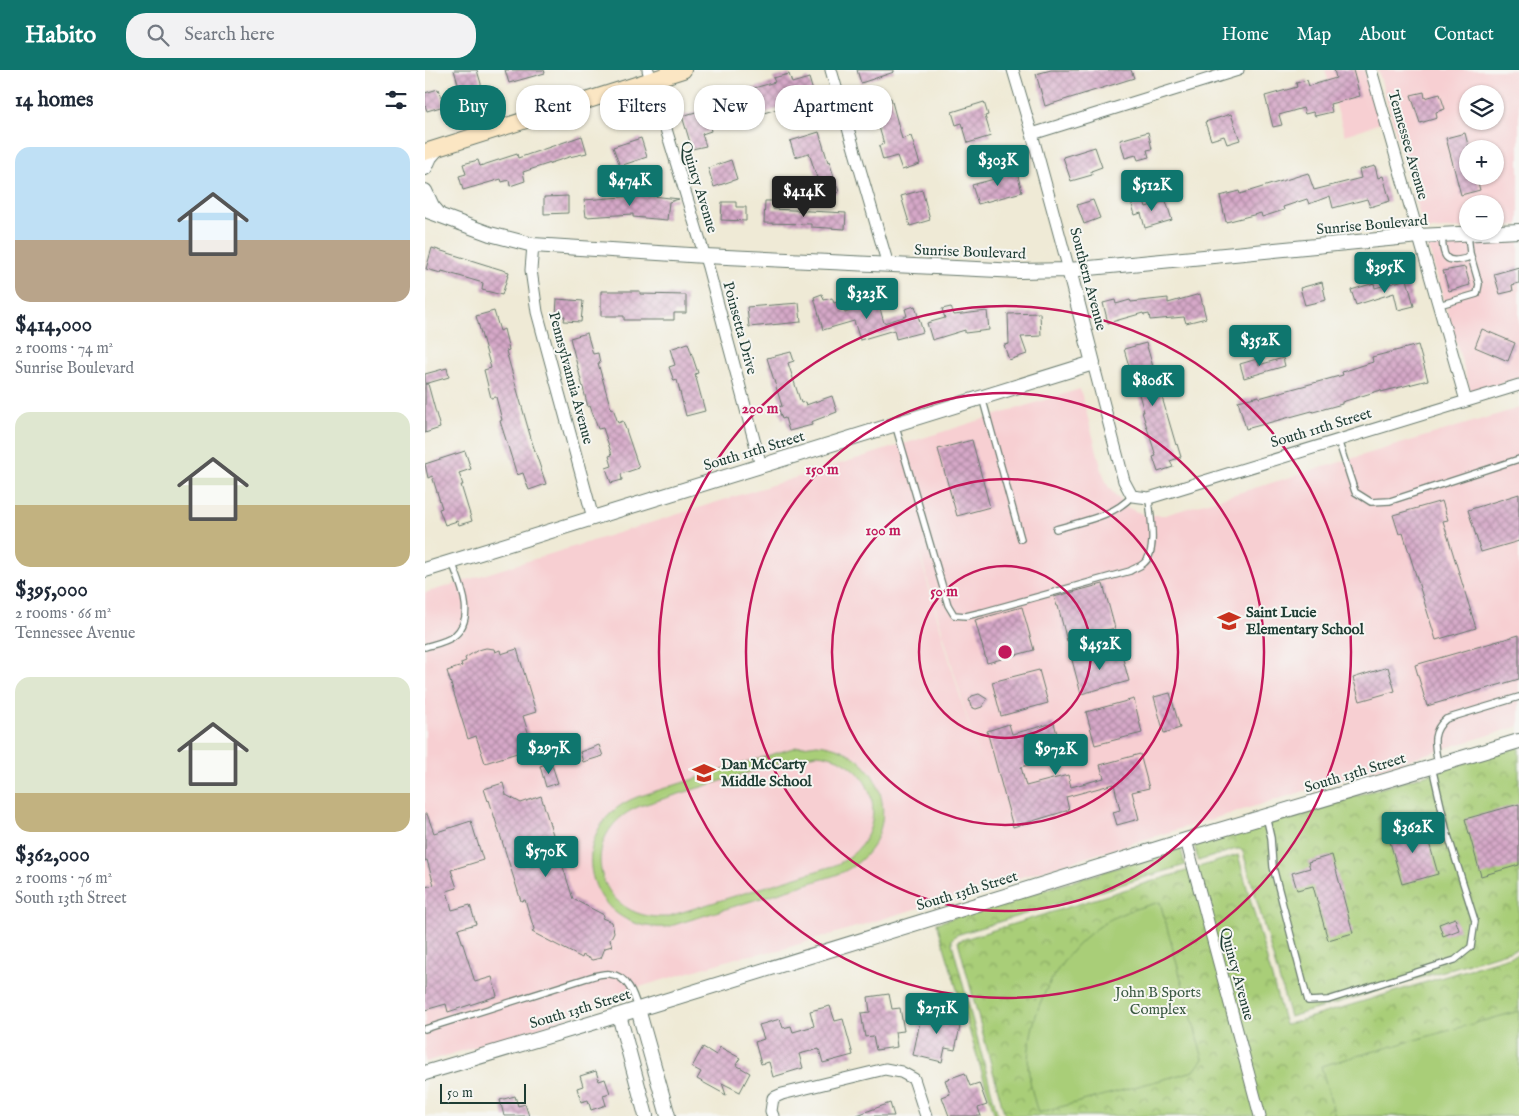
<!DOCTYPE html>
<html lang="en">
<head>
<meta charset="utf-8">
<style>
	:root { --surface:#fff; --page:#f2f2f3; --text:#1f2937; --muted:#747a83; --accent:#0f766e }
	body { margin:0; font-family:"IM FELL English",serif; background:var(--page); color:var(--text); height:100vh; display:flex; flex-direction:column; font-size:19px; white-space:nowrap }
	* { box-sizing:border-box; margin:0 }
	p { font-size:16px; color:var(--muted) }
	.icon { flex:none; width:28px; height:28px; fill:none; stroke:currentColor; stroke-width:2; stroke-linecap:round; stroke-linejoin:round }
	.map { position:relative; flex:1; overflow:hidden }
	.panel { display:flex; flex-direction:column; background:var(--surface); width:425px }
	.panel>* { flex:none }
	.guide { position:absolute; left:15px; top:15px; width:475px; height:45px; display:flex; gap:10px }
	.tools { position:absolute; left:1034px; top:15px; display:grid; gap:10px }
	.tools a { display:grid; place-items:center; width:45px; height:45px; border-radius:50%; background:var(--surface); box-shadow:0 1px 4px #0004; font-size:25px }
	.scale { position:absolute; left:15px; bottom:12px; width:86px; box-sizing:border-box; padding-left:5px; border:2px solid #1f3d34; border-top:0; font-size:14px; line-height:18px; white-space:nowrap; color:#1f3d34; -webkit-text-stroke:4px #f6f6f2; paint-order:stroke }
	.price { position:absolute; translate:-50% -42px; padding:0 11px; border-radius:5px; background:var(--accent); color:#fff; font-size:16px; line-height:32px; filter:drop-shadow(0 1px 2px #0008) }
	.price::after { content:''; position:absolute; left:50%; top:30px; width:15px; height:11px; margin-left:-8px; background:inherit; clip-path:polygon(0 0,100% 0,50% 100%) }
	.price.active { background:#222; color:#fff }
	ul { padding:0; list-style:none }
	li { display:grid; align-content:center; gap:10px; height:265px; padding:0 15px }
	li span { display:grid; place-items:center; height:155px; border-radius:15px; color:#555 }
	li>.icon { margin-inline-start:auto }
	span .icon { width:90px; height:90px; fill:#fffc; stroke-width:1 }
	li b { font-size:21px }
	h2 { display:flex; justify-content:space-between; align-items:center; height:60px; padding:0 15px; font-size:21px }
	.chip { padding:0 18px; border-radius:20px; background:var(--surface); box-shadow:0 1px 4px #0004; font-size:18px; line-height:45px }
	.chip.active { background:var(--accent); color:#fff }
	header { display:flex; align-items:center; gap:30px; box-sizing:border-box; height:70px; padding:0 25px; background:var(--accent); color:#fff }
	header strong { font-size:24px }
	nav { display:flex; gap:28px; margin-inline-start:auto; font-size:18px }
	.search { width:350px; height:45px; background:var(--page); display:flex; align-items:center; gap:12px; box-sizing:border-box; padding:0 18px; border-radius:20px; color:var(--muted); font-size:19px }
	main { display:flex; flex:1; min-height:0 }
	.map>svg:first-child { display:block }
	.built { fill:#f7cfd2; fill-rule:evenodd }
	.park { fill:url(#park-crowns); stroke:#648656 }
	.pitch { fill:#a9ce78; stroke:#648656; fill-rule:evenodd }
	.building { fill:url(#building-cross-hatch) }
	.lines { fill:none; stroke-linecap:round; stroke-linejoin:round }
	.service-casing { stroke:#687a6d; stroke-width:8 }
	.minor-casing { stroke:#687a6d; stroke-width:13 }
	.tertiary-casing { stroke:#687a6d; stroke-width:16 }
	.secondary-casing { stroke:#687a6d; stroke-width:18 }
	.service { stroke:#fff; stroke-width:5.5 }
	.minor { stroke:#fff; stroke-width:11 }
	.tertiary { stroke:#fff; stroke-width:14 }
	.secondary { stroke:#fbe6c3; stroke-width:16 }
	.ring { fill:none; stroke:#c2185b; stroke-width:2.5 }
	.labels { text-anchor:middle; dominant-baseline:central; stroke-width:4; stroke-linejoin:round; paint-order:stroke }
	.street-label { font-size:15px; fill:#1f3d34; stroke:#f6f6f2 }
	.poi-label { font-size:15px; font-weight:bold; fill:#1f3d34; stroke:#f6f6f2; text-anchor:start }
	.park-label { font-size:15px; fill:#3b5a42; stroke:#f6f6f2 }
	.centre { fill:#c2185b; stroke:#f6f6f2; stroke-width:2.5 }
	.ring-label { font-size:15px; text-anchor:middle; font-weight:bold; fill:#c2185b; stroke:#f6f6f2; stroke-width:4; stroke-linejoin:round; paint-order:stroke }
</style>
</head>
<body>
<header>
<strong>Habito</strong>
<div class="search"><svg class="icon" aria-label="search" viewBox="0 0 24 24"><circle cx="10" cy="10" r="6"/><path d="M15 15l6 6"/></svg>Search here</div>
<nav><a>Home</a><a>Map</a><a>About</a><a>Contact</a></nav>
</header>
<main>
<section class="panel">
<h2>14 homes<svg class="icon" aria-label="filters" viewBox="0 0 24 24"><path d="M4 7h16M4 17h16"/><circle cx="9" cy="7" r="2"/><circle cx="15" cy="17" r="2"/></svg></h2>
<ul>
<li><span style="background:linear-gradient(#bfe0f5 60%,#b9a48a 0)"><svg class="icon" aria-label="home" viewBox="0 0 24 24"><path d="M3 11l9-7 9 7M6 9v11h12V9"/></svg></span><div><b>$414,000</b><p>2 rooms · 74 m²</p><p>Sunrise Boulevard</p></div></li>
<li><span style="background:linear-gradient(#dfe7d0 60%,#c2b280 0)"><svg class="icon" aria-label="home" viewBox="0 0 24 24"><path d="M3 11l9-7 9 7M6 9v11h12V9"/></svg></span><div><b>$395,000</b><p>2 rooms · 66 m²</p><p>Tennessee Avenue</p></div></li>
<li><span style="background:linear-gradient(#dfe7d0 75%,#c2b280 0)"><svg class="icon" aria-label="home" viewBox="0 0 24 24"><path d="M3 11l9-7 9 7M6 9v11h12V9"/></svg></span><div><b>$362,000</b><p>2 rooms · 76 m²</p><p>South 13th Street</p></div></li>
</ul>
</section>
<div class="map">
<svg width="1094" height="1046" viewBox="0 0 1094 1046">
	<defs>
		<pattern id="park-crowns" width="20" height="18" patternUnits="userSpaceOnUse" patternTransform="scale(1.25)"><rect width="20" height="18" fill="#a9ce78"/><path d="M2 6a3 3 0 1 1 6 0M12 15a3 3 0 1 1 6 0" fill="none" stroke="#89a863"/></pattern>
		<pattern id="building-cross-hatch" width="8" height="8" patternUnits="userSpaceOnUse" patternTransform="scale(1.25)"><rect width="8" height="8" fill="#d6a8c8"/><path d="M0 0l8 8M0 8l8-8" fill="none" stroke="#ad8aa3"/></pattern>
	</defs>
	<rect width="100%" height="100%" fill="#f6f6f2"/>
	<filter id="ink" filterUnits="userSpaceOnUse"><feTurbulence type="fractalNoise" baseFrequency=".02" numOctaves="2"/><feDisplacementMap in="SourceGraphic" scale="10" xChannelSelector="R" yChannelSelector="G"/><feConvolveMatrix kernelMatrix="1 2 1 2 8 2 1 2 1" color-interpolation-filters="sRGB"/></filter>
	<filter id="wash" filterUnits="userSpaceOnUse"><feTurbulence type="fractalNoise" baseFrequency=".0096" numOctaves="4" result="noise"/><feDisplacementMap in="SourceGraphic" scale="20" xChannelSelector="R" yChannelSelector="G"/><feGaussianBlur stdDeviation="1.12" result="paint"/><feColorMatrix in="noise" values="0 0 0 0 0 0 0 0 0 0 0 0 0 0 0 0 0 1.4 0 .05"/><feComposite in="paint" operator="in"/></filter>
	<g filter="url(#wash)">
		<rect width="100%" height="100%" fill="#efead6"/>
		<path class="built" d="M900,0H939L955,53L920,65Z
			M953,0H1094V155L1070,156V134H1042V158L999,160ZM1042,24H1070V51H1042ZM1042,79H1070V106H1042Z
			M1094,167V308L1046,323L1002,172Z
			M655,319L679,407L684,418L701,437L720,445H740L1094,338V656L355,880L314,887L188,925L162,940L129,953L0,992V523ZM495,487H496L558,703L526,596Z"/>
		<path class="park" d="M1094,677V878L865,947L818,782L815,779H811L773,791L769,774Z
			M756,778L760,795L531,865L527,869V873L573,1046H570L512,853Z
			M813,785L860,955L1094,884V1046H580L533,871Z"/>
		<path class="pitch" d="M392,674C468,681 483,777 411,805L242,857C160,863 135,757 212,727L371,677ZM392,684C457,690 469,771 408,796L241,847C170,851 149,763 215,736L374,687Z
			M735,832L778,989L769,1001L613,1043C607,1023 601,1000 604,979C609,930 636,882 678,854C693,843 716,837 735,832Z
			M1094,941V1046H910L896,996Z"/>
		<g id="blocks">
			<path class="building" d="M29,0H52L59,24L38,31Z
				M80,0H119L120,3L84,13Z
				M432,0H469V2L436,13Z
				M626,0H706L709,8L620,36L611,4Z
				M909,0H928L935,26L905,34L907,42L890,46L888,42L880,44L878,38L854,45L857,55L848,57L840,26L872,17L871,13L882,10L884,16L911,8Z
				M364,4L367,13L384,8L390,28L325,47L327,54L314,58L305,25L350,12L348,8Z
				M13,19L19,36L2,41L0,35V23Z
				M999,22L1000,28L1015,24L1020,39L1011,42L1012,48L995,53L986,25Z
				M466,28L477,69L486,66L495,94L477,100L472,86L458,90L454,76L459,74L447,33Z
				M559,32L563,45L560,46L566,66L543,73L537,53L531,55L527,42Z
				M288,37L292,52L284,54L286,61L277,64L281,76L267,79L257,46Z
				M806,44L815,70L802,74L799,66L786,70L780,52Z
				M394,62L403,92L404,91L414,122L398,127L384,83L370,87L365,71Z
				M723,62L727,79L722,80L724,87L713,90L711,85L700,88L695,70Z
				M1040,63L1044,79H1042V106H1051L1055,120L1036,125L1021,68Z
				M157,66L162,83L144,87L98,102L100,111L85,116L84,110L77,112L76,109L38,120L34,106L41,104L38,94L53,90L55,96L92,84L93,88Z
				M216,68L222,87L195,96L188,77Z
				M670,77L677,97L666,101L667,105L646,111L638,87Z
				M306,90L312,109L289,117L283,98Z
				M581,96L583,105L592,102L597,122L553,134L547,115L573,108L570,99Z
				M950,96L953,108L958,106L965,131L945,137L942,129L908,138L905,126L884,134L882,129L858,137L859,140L837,147L836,143L801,152L795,126L814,121L815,124L883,103L889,120L936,108L934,100Z
				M497,120L505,150L485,156L476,126Z
				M210,124L254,129L244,132L242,150L208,147V144L161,147L159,130L210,126Z
				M143,126V143L119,144V127Z
				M718,127L721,137L741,131L747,150L720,158L716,143L710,145L706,131Z
				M668,130L675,148L659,154L652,135Z
				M340,131H348V139L421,143L420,159L386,157V154L339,153Z
				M297,132H311V137H321V151L296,150Z
				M7,178L84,202L77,225L57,220L58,213L17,201L16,203L1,199Z
				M1040,197L1045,215L1024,221L1018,201Z
				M1094,197V213L1087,215L1088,221L1075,224L1069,204Z
				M982,209L989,236L973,240L969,223L931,235L926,220L949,213L950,218Z
				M897,212L901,230L880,235L875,218Z
				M176,221H215V224L261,225V243H249V250H199V246H176Z
				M397,224L399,230L407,228L409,233L416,231L420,243L440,237V239L454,235L459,253L482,246L480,239L490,236L498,262L471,269L469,260L435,270L429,251L398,260L389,227Z
				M775,224L781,248L761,253L759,247L725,250L724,244L719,245L718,243L683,253L678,233L690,230L691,234L705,230L706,232L743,228V233Z
				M132,229L158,231L156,252L139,251L140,246H131Z
				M374,233L376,252L324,257L322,237Z
				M526,237L529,245L562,241L564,260L540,263V260L507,270L502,253L520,248L517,239Z
				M69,241L75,261L79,259L84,280L81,281L107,372L121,414L104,420L98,403L92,405L75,351L77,350L71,327L66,328L59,300L66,298L51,246Z
				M615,243L616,266L596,267L602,284L584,290L579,275L584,274L583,244Z
				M1057,259L1090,273L1083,291L1050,277Z
				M162,263L168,284L173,283L175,293H173L186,339L188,338L193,353L198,351L214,398L196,404L197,410L186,413L181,398L187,396L184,386L187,385L178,358L173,359L165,336L163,337L145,268Z
				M263,273L273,303L270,304L280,341L261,346L252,310L249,311L244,297L250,295L245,279Z
				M721,273L751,375L752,374L756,387L745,391L748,397L733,402L728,387L731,386L717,342H719L708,303H706L699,279Z
				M993,275L1003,310L956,322V320L917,332V334L888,342L887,341L821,359L813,331L834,326V328L918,305L917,302L948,292L947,287Z
				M366,282L369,291L363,293L376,333L380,332L381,335L407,326L412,342L386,352L387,355L364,361L360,348L357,349L353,337L357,336L342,288Z
				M858,288L860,296L819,308L815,294L832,289L834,295Z
				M22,298L24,307L0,314V304Z
				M0,314H3L15,358L0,363Z
				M547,370L565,437L532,446L513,379Z
				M40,381L46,399L34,403L38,415H36L47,451L34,455L32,451L20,455L14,439L17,438L7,406L3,408L0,394Z
				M1094,424V471L1056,482L1043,440Z
				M1017,431L1023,450L1018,451L1051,558L1011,570L978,463L974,464L968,445Z
				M678,514L690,558L642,571L633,536H632L629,527Z
				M597,537L609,580L562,593L550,550Z
				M1094,565V609L1002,636L990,595Z
				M61,578L69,579L70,582L75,580L76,584L92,579L111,642L98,646L108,678L60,693L51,666L43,669L22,601L37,596L36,593L41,591L40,588L53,580Z
				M695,578L704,611L656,624L647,590Z
				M963,597L970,621L935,631L928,608Z
				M614,600L623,633L576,646L567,612Z
				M745,623L755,658L739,663L729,627Z
				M554,624L562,629L557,637L551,639L546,637L544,630L547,626Z
				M709,629L717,663L670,675L661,642Z
				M629,653L638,686L596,697L601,716L643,705L646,717L679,708L675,695L715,684L724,718L707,722L714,749L692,755L688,742L695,740L689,714L641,727L644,740L588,757L562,661L584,654L587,664Z
				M174,675L178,686L158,692L155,682Z
				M126,692L133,713L121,717L115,696Z
				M78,713L81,725L96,733L116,726L148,829L179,845L177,848L187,852L189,862L185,870L187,876L180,878L176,888L167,890L158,885L157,888L107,862L109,859L100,830L96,831L64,730L63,731L59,719Z
				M1094,734V795L1056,806L1040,749Z
				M0,744H2L9,763L46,751L58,790L26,800L32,818L22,821L27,840L45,835L51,854L33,859L50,912L67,907L72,926L23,942L21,934L0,940V817L9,815L2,790L0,791Z
				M999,755L1013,804L977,814L963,765Z
				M907,785L928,863L903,870L888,816L872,820L867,803L885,798L883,792Z
				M1030,848L1034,860L1018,866L1014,854Z
				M464,924L467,939L475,938L479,961L470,962L472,977L451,980L448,966L440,967L436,943L445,942L443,927Z
				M510,935L530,940L527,955L535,957L530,980L520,978L517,992L488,985L496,947L506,950Z
				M405,936L410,951L418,949L428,985L398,993L394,979L374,984L378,998L348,1007L344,992L336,994L330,972L339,969L334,955L355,949L358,958L366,956L368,962L389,956L385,941Z
				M278,977L291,985L295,977L315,988L311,995L325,1003L315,1022L297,1013L301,1025L272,1009L276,1002L267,997Z
				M171,1001L174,1011L180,1009L185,1023L178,1025L181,1035L166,1040L163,1030L156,1032L152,1018L158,1016L155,1006Z
				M540,1003L545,1016L554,1013L562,1035L553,1038L556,1046H524L517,1027L525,1024L520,1010Z
				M90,1026L93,1036L100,1034L104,1046H79L75,1030Z
				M465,1033L469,1046H432V1045Z"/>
		</g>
	</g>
	<g filter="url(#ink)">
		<use href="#blocks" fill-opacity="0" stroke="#687a6d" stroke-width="1"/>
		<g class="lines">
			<defs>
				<path id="service" d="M1017,165C1018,186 1019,195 1042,188L1045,183L1043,165
					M1014,235L1052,224L1054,214L1045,183
					M557,327L596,469
					M470,354L523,535L529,545L541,546L558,542L705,501C709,498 715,497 719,493C733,482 725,445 724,428
					M913,370L930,422L946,432L965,431L1094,389
					M631,459C657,451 688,447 707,426
					M0,577C10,574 21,572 29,566C52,547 35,514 27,492
					M1013,694C1010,676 1005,663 1021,649L1094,627
					M841,746L846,768L848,797L883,931L903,930L1030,890L1046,877L1050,851L1022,762L1007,697
					M0,959L162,908C169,906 178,903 185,904C203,906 209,925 213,939"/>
				<path id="minor" d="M223,0L283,197L336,396
					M406,0L463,195
					M588,0L607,64L644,200
					M946,0L1041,331
					M607,64L813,0
					M108,175L106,200L112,242L168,448
					M668,293L699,411L707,426L724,428L1094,315
					M761,770L835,1046
					M348,1046L346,1041L348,1028L357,1024L460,999L476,1002L489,1009L501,1046"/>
				<path id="tertiary" d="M0,98L5,87L12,79
					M0,121L7,136L13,143
					M0,140L65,164L108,175L280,186L594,201L644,200L994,166L1094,161
					M0,500L668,293L644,200
					M213,939L243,1046
					M194,945L221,1046
					M0,1003L194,945L761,770L1094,671"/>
				<path id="secondary" d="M0,82L258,0"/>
			</defs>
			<use href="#service" class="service-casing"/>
			<use href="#minor" class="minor-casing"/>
			<use href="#tertiary" class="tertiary-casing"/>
			<use href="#secondary" class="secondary-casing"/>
			<use href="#service" class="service"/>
			<use href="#minor" class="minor"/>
			<use href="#tertiary" class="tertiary"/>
			<use href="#secondary" class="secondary"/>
		</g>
	</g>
	<g class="ring">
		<circle cx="580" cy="582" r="86"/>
		<circle cx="580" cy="582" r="173"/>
		<circle cx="580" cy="582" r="259"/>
		<circle cx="580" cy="582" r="346"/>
	</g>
	<defs>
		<symbol id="school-bare" viewBox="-9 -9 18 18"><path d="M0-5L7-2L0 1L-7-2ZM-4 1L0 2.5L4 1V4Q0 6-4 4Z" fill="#c8321e" stroke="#f6f6f2" stroke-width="2.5" paint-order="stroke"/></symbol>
	</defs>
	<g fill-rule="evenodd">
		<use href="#school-bare" x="788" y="535" width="32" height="32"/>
		<use href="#school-bare" x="263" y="687" width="32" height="32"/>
	</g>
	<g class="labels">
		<g class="street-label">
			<text transform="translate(983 75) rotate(74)">Tennessee Avenue</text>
			<text transform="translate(274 117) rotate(73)">Quincy Avenue</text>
			<text transform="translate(947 155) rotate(-5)">Sunrise Boulevard</text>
			<text transform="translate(545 182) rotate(2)">Sunrise Boulevard</text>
			<text transform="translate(663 209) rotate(75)">Southern Avenue</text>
			<text transform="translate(315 258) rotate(75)">Poinsetta Drive</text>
			<text transform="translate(146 308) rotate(75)">Pennsylvannia Avenue</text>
			<text transform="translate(896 358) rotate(-17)">South 11th Street</text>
			<text transform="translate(329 381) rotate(-17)">South 11th Street</text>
			<text transform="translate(930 703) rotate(-17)">South 13th Street</text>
			<text transform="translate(542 821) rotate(-17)">South 13th Street</text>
			<text transform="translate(812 904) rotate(75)">Quincy Avenue</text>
			<text transform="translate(155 939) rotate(-17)">South 13th Street</text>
		</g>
		<g class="poi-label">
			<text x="821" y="542">Saint Lucie<tspan x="821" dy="17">Elementary School</tspan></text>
			<text x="296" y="694">Dan McCarty<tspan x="296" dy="17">Middle School</tspan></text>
		</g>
		<g class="park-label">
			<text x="733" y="922">John B Sports<tspan x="733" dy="17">Complex</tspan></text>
		</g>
	</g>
	<circle cx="580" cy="582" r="8" class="centre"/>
	<g class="ring-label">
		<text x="335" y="343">200 m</text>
		<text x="397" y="404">150 m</text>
		<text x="458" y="465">100 m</text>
		<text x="519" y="526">50 m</text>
	</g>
</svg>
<div class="tools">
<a><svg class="icon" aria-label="layers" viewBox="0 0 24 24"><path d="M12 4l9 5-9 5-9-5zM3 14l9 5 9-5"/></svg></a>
<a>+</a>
<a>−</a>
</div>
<div class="scale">50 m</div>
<b class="price" style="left:573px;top:117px">$303K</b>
<b class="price" style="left:205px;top:137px">$474K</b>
<b class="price" style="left:727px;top:142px">$512K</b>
<b class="price active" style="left:379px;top:148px">$414K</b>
<b class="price" style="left:960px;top:224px">$395K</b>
<b class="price" style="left:442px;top:250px">$323K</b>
<b class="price" style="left:835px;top:297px">$352K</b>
<b class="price" style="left:728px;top:337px">$806K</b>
<b class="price" style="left:675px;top:601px">$452K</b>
<b class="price" style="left:124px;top:705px">$297K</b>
<b class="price" style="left:631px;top:706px">$972K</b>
<b class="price" style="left:988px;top:784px">$362K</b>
<b class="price" style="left:121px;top:808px">$570K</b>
<b class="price" style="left:512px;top:965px">$271K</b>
<div class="guide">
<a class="chip active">Buy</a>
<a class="chip">Rent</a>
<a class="chip">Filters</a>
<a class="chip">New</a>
<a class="chip">Apartment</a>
</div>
</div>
</main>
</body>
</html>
